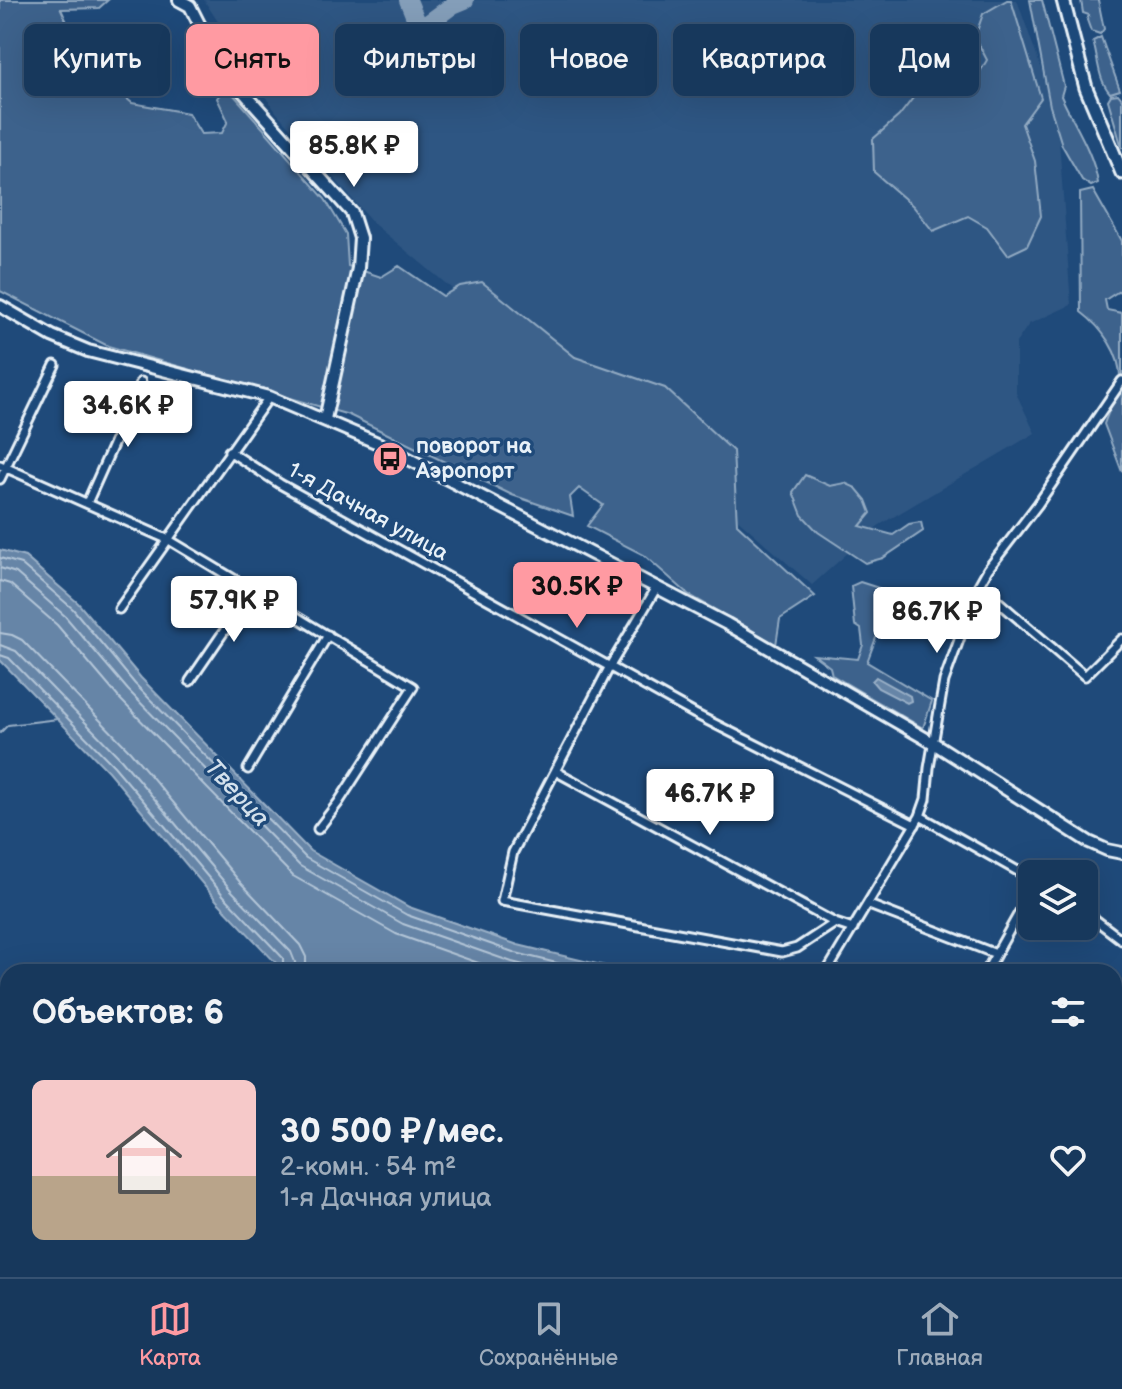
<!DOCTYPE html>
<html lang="ru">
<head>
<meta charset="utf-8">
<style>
	:root { --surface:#17385c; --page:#244365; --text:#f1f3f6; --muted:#9eacbb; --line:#365272; --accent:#ff9aa2 }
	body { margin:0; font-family:"Balsamiq Sans",sans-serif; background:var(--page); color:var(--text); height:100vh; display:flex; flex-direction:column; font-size:30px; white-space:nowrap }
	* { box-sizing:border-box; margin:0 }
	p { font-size:26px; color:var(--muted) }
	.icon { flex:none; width:44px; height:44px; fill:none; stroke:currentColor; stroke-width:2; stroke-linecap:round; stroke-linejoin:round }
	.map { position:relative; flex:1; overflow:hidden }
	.details { position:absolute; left:0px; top:964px; width:1122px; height:314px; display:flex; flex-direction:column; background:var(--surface); border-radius:24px 24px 0 0; box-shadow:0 8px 32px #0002,0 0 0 2px var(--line) }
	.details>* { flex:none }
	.hud { position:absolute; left:24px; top:24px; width:1074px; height:72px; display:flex; gap:16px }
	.fabs { position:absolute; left:1018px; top:860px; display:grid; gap:16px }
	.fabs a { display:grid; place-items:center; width:80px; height:80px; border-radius:12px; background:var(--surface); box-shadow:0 8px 32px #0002,0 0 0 2px var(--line); font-size:40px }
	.price { position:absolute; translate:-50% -68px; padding:0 18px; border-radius:8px; background:#fff; color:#222; font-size:26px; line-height:52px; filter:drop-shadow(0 2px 4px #0008) }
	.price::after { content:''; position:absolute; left:50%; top:48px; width:24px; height:18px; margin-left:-12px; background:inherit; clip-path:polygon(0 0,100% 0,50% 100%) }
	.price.active { background:var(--accent); color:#111 }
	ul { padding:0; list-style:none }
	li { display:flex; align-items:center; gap:24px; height:200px; padding:0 32px }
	li span { display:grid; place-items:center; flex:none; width:224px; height:160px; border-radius:12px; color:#555 }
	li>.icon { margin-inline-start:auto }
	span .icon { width:96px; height:96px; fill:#fffc; stroke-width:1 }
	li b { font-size:34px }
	h2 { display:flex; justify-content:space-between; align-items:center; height:96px; padding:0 32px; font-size:34px }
	.chip { padding:0 28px; border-radius:12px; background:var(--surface); box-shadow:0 8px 32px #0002,0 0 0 2px var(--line); font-size:28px; line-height:72px }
	.chip.active { background:var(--accent); color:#111 }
	.menu { display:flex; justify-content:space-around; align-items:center; height:112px; border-top:2px solid var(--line); background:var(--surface); font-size:22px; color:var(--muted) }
	.menu a { display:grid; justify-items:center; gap:4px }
	.menu .active { color:var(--accent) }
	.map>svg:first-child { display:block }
	.built { fill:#2e5683 }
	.green { fill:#3c628c; stroke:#92aac2; stroke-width:2 }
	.water { fill:#6685a7; stroke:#9ab0c7; stroke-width:2 }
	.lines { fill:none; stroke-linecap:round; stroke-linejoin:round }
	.shore { stroke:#b4c6d8; stroke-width:2 }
	.stream { stroke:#9ab0c7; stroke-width:2 }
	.taxiway { stroke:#849eb9; stroke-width:18 }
	.street-casing { stroke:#e8f1f8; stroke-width:13 }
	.secondary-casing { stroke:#e8f1f8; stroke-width:16 }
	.primary-casing { stroke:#e8f1f8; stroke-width:17 }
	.street { stroke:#1f4a7a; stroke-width:7 }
	.secondary { stroke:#1f4a7a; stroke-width:10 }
	.primary { stroke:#1f4a7a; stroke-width:11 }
	.labels { text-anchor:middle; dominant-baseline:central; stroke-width:7; stroke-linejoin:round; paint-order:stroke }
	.poi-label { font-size:22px; font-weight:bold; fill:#e8f1f8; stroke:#1f4a7a; text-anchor:start }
	.street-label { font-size:22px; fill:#e8f1f8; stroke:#1f4a7a }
	.water-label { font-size:24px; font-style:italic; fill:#d4e1ec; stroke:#1f4a7a }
</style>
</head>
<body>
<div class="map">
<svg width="1122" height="1277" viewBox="0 0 1122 1277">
	<rect width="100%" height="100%" fill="#1f4a7a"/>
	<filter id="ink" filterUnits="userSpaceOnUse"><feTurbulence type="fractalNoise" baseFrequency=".0125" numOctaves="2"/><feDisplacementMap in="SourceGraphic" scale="16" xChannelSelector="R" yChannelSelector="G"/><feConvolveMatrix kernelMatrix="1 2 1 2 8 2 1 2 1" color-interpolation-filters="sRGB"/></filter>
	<g filter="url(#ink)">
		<path class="built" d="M204,0H1017L1057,113L1071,305L1029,324L1016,343V393L1035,433L878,526L812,585L692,479L496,325L375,225L276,112Z
			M100,1270H127L152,1277H81Z
			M299,1270H588L587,1277H298Z"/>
		<path class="green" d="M0,0H108L99,8L61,9L86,64L132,103L188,113L201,134L222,133L228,121L217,98L226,86L325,199L346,234L348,266L381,277L399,266L443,296L460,286L482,282L575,357L665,388L733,451L737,524L815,596L780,619L776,645L688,594L644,555L587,526L603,505L579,488L570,497L573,516L512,495L349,415L108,346L0,291Z
			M1007,0H1011L1041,98L1022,124L1035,161L1041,216L1027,246L1008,255L987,227L968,216L933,231L913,206L874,172L873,139L899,116L916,94L911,77L929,60C950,63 955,77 978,75L987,60L975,37L983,14Z
			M1030,0H1042L1064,86L1061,96C1074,125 1093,151 1098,183L1091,186L1082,180L1062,145L1050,106Z
			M1081,0H1098L1104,29L1100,34L1091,31L1087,20L1089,15L1083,13Z
			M1101,37L1120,90L1110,93C1098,80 1098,58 1093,41Z
			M1118,94L1122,99V148L1108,100L1111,95Z
			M1093,190L1122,241V289L1105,300L1107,310L1122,313V472L1104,424C1109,410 1116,396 1120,382C1122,354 1101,327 1081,312L1080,193Z
			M805,475L830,486L845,483L856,488L866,500L871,513L860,526L893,535L909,524L921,522L923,531L883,558L865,563L818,532L802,515L793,492Z
			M860,582L885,590L874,611L883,619L867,662L932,701L923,728L832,675L830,667L814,655L858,659L863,645L861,629L855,625L851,586Z
			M0,1059H3L8,1074V1253L0,1274Z
			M1114,1215L1122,1221V1277H984L977,1274V1270H1114Z
			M13,1270H46L51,1277H13Z"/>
		<path class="water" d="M0,550L25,557L78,603L141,678L310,851L409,907L518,945L630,972H275L277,964L217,901L108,771L0,660Z
			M876,677L910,696L911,701L907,703L878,688L872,681Z
			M1114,1093L1122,1096V1221L1114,1215Z"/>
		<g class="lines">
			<path class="shore" d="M0,558L21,564L73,609L135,684L306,858L407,915L516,953L593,972
				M0,568L16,573L65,616L128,690L300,866L403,924L512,962L551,972
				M0,581L10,584L57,625L119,698L293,876L396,934L504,972
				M0,633L12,635L22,640L130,751L240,882L300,945L306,957V972
				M0,645L16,651L121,759L231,890L291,952L295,962L294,972
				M0,655L9,658L114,766L224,896L283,958V972"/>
			<path class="stream" d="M0,733L8,725L58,719"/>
			<path class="taxiway" d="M408,0L418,25L423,27L453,5L465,0"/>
			<defs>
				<path id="street" d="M229,451L280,484L695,714L915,825
					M0,465L169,540L413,687L338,803L318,829
					M0,479L55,365
					M87,503L141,382
					M979,585L1085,676L1122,639
					M657,587L610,666L513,852L502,901L782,952L797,948L835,923
					M119,609L269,397
					M190,681L253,589
					M248,769L328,635
					M557,772L835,923L853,929
					M920,816L1032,879
					M869,905L996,954
					M1084,911L1122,940
					M831,972L829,968L920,816L926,799L929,768L944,681L979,585L988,569L1038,504L1122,381
					M986,972L1032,890
					M0,1055L8,1057
					M1114,1068L1122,1071
					M929,1270L954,1277"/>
				<path id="secondary" d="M179,0L190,6L221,67L352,213L360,238L358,268L325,419
					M0,306L52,336L88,351L269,397L380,444L727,624L935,744L1089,842L1107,850L1122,853"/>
				<path id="primary" d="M1063,0L1086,88L1122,173"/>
			</defs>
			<use href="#street" class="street-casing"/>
			<use href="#secondary" class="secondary-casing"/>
			<use href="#primary" class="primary-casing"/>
			<use href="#street" class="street"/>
			<use href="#secondary" class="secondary"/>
			<use href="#primary" class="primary"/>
		</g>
	</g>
	<defs>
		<symbol id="bus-disc" viewBox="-11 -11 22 22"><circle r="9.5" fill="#ff9aa2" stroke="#1f4a7a"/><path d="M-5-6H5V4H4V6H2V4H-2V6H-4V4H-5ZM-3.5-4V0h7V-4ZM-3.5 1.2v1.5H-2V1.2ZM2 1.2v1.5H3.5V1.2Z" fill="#111"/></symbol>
	</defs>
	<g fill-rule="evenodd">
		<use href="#bus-disc" x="370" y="439" width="40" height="40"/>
	</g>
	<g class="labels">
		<g class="poi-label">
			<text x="416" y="446">поворот на<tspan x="416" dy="25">Аэропорт</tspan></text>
		</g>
		<g class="street-label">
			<text transform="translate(368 512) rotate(29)">1-я Дачная улица</text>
		</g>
		<g class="water-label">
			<text transform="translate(237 793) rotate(47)">Тверца</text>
		</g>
	</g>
</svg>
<div class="fabs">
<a><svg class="icon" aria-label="layers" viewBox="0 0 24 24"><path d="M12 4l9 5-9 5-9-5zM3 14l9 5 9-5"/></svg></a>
</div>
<b class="price" style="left:354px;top:189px">85.8K ₽</b>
<b class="price" style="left:128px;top:449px">34.6K ₽</b>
<b class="price active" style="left:577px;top:630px">30.5K ₽</b>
<b class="price" style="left:234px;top:644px">57.9K ₽</b>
<b class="price" style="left:937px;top:655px">86.7K ₽</b>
<b class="price" style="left:710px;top:837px">46.7K ₽</b>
<div class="hud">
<a class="chip">Купить</a>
<a class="chip active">Снять</a>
<a class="chip">Фильтры</a>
<a class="chip">Новое</a>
<a class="chip">Квартира</a>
<a class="chip">Дом</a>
</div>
<section class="details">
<h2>Объектов: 6<svg class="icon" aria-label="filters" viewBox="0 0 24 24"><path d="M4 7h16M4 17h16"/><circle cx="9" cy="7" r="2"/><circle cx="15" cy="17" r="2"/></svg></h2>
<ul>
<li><span style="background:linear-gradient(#f6c9c9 60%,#b9a48a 0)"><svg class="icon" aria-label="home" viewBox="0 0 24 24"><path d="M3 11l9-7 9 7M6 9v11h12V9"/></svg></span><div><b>30 500 ₽/мес.</b><p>2-комн. · 54 m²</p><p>1-я Дачная улица</p></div><svg class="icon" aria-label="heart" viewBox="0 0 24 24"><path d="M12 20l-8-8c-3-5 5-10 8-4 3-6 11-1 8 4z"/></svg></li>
</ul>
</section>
</div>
<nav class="menu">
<a class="active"><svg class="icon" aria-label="map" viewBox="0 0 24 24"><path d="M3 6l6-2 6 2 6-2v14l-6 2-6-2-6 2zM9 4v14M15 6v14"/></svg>Карта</a>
<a><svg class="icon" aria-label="saved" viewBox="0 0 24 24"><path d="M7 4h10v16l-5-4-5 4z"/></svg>Сохранённые</a>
<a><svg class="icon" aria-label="home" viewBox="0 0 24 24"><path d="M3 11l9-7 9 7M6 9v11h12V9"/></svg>Главная</a>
</nav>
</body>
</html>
